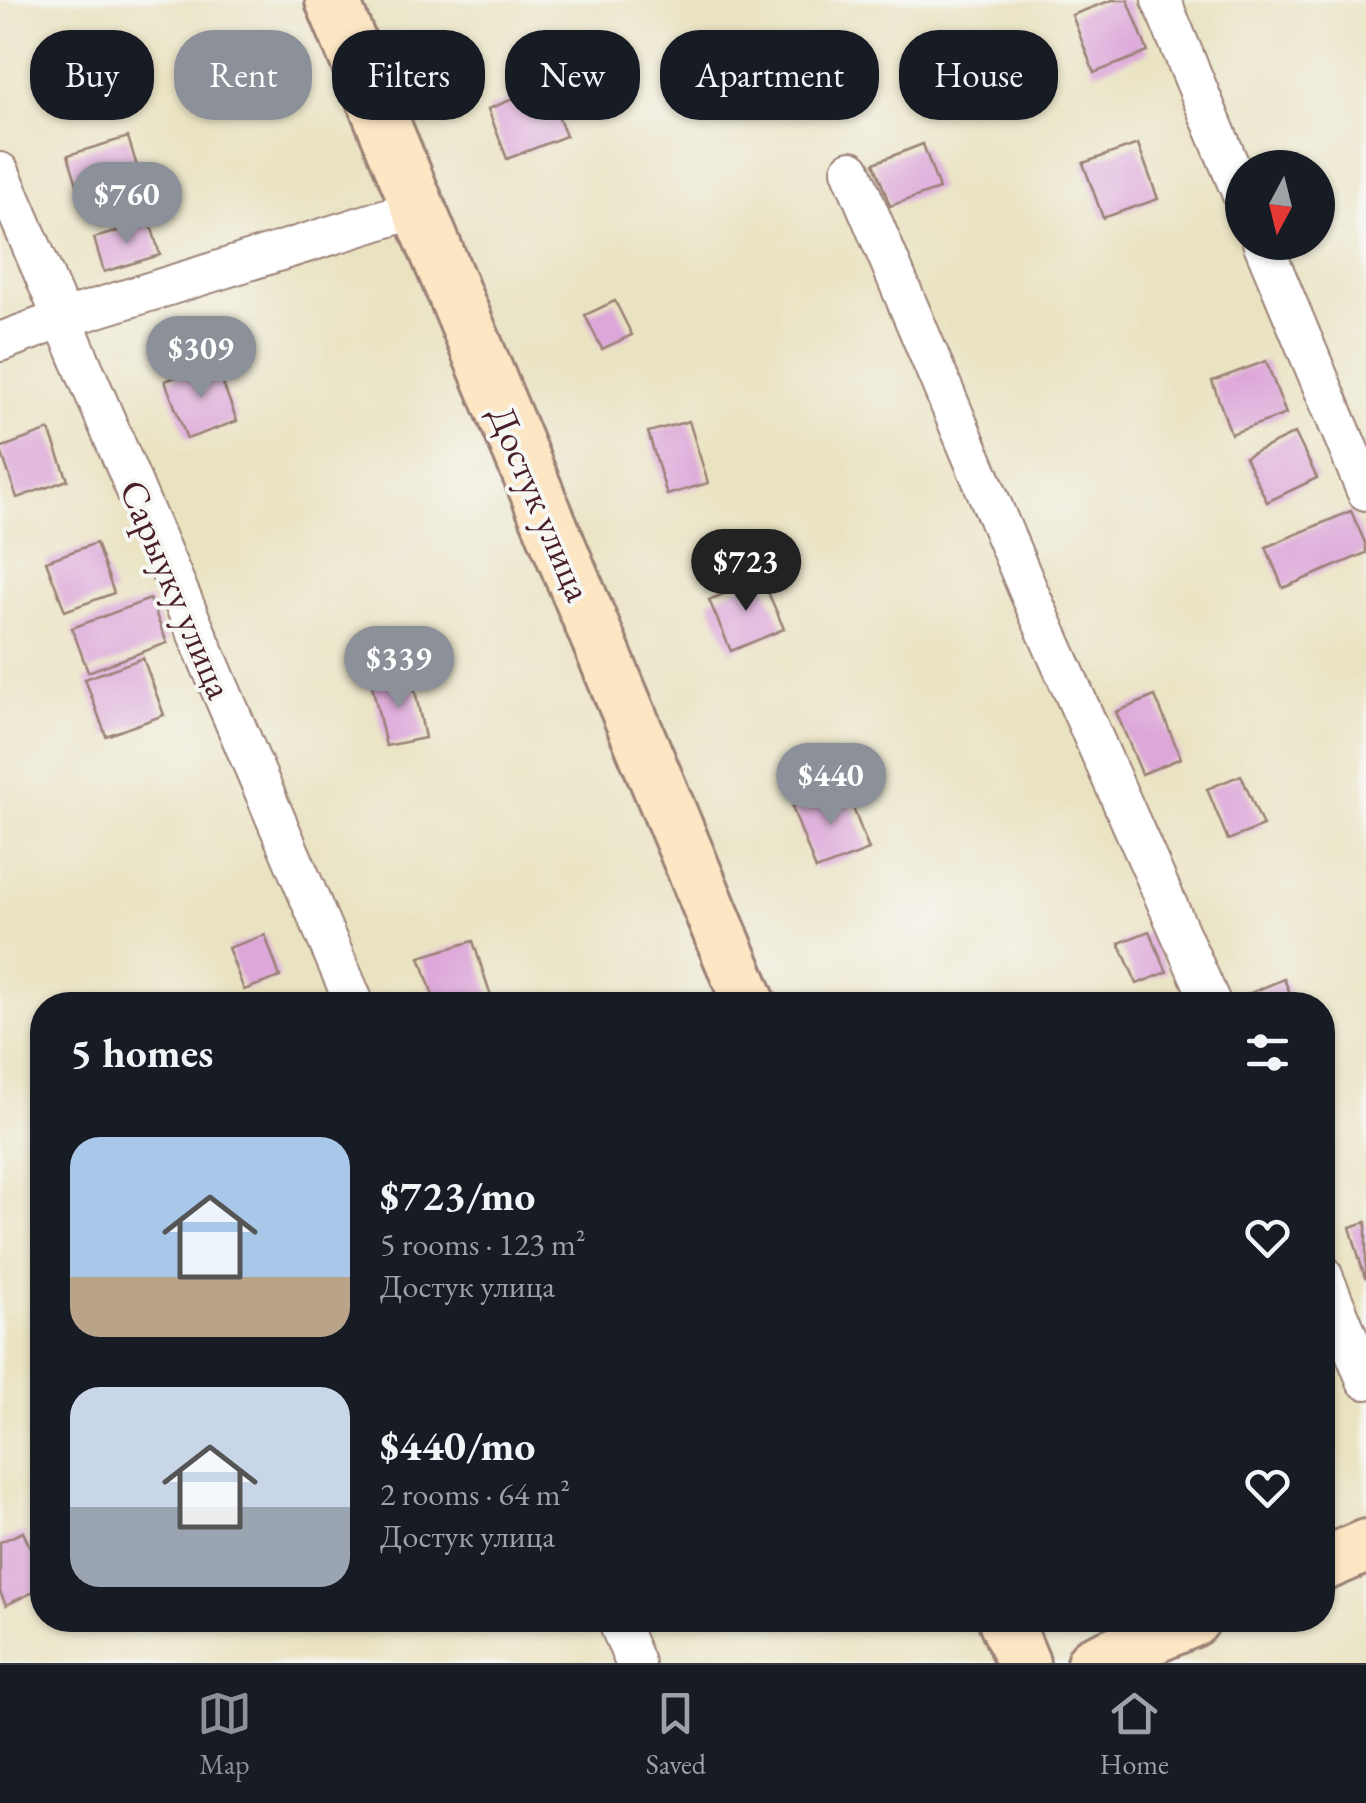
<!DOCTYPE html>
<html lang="en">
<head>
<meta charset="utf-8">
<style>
	:root { --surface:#171b24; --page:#242831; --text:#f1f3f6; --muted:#9ea1a6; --line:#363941; --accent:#8c9099 }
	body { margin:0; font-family:"EB Garamond",serif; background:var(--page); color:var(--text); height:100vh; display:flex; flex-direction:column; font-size:38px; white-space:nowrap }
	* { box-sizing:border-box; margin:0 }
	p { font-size:32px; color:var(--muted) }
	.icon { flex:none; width:55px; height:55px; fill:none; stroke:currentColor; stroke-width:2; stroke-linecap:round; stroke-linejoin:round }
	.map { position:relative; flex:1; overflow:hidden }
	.side { position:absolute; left:30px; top:992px; width:1305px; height:640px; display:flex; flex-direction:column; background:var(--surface); border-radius:40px; box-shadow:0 2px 8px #0004 }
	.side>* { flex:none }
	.guide { position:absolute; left:30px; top:30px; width:1308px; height:90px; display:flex; gap:20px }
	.needle { width:65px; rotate:187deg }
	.controls { position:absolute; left:1225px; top:150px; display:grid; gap:20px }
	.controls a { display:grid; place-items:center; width:110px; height:110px; border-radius:50%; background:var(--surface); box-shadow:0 2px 8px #0004; font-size:50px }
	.price { position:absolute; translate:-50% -85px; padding:0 22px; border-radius:35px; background:var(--accent); color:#fff; font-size:32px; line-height:65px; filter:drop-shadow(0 2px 5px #0008) }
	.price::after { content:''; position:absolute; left:50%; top:60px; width:30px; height:22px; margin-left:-15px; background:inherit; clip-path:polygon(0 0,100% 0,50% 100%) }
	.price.current { background:#222; color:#fff }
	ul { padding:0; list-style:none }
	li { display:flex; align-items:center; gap:30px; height:250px; padding:0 40px }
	li span { display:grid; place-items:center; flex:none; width:280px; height:200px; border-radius:30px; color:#555 }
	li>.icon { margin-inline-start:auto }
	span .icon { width:120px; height:120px; fill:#fffc; stroke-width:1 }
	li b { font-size:42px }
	h2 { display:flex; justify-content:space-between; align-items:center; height:120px; padding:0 40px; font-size:42px }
	.pill { padding:0 35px; border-radius:40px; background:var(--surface); box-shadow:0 2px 8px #0004; font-size:35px; line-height:90px }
	.pill.current { background:var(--accent); color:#fff }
	.tabs { display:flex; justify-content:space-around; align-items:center; height:140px; border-top:2px solid var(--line); background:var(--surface); font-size:28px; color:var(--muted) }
	.tabs a { display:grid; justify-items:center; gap:5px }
	.tabs .current { color:var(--accent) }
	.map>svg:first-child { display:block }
	.building { fill:#dda7d9 }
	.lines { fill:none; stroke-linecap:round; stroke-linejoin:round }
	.street-casing { stroke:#9a8176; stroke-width:42 }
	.secondary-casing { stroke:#9a8176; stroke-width:58 }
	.street { stroke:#fff; stroke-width:38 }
	.secondary { stroke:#fce6c4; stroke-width:52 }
	.labels { text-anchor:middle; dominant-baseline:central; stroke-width:8; stroke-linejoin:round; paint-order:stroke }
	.street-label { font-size:38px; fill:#4a1f2b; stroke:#f6f6f2 }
</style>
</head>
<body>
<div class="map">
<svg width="1366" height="1663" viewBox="0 0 1366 1663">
	<rect width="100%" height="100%" fill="#f6f6f2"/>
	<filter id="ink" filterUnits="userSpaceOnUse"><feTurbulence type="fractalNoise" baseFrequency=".01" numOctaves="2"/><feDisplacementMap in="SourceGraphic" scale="20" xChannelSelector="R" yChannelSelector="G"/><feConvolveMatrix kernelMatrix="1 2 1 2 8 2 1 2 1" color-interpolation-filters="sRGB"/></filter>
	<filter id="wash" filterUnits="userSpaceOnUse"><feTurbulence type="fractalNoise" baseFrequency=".0048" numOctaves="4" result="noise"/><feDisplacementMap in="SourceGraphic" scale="40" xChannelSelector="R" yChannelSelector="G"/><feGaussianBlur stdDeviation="2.25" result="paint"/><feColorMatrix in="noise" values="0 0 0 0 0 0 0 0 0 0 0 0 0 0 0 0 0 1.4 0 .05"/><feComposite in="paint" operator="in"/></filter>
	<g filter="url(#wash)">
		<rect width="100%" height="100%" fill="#eae3c2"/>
		<g id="blocks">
			<path class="building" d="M1112,0H1128L1148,52L1094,73L1072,15Z
				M546,86L566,136L507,159L488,109Z
				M128,137L148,202L88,220L68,155Z
				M923,144L939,189L890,206L874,163Z
				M1138,144L1158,199L1103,218L1083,163Z
				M150,222L160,255L104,272L94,238Z
				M615,301L632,335L602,349L585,315Z
				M1266,361L1286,414L1231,434L1212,381Z
				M215,362L237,421L187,439L165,381Z
				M689,421L708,483L667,495L648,432Z
				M49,430L68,480L17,498L0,448Z
				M1295,433L1317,478L1267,502L1245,457Z
				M1351,511L1366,545V553L1283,588L1266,547Z
				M96,543L114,593L65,611L46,561Z
				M762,578L784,629L731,651L709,600Z
				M150,599L167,643L88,672L72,628Z
				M143,658L164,715L106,736L85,679Z
				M412,676L425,738L386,746L372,685Z
				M1155,696L1181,758L1142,774L1116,712Z
				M1241,775L1263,826L1228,840L1207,789Z
				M845,786L869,850L816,870L792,807Z
				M1149,931L1167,972L1137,984L1119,943Z
				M265,935L280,977L244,990L228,948Z
				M473,941L494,1005H436L420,957Z
				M1284,979L1295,1005H1245L1241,997Z
				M1366,1222V1278H1365L1350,1227Z
				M23,1532L42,1573V1588L6,1605L0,1592V1542Z"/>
		</g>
	</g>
	<g filter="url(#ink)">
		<use href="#blocks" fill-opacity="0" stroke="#9a8176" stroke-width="2.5"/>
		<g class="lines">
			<defs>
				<path id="street" d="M1161,0L1242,195
					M851,170L1028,590L1212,1005
					M0,172L355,1005
					M1262,242L1366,491
					M0,342L62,319L419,208
					M1322,1273L1366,1380
					M617,1620L635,1663"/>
				<path id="secondary" d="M332,0L750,1005
					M1322,1565L1366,1546
					M1005,1620L1023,1663
					M1093,1663L1193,1620"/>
			</defs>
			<use href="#street" class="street-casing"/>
			<use href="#secondary" class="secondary-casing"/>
			<use href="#street" class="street"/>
			<use href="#secondary" class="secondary"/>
		</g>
	</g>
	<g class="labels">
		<g class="street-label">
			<text transform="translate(541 503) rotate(67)">Достук улица</text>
			<text transform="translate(177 589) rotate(67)">Сарыуку улица</text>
		</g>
	</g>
</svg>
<div class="controls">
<a><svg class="needle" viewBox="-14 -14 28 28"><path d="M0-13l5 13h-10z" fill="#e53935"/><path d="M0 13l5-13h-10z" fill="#9ea1a6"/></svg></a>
</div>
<b class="price" style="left:127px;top:247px">$760</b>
<b class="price" style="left:201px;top:401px">$309</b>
<b class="price current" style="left:746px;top:614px">$723</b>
<b class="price" style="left:399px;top:711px">$339</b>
<b class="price" style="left:831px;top:828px">$440</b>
<div class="guide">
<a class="pill">Buy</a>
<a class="pill current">Rent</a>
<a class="pill">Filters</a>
<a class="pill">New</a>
<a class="pill">Apartment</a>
<a class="pill">House</a>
</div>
<section class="side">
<h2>5 homes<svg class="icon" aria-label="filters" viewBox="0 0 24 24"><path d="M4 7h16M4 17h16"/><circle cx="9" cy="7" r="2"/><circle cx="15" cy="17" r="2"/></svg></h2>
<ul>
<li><span style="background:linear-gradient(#a9c7e8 70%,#b9a48a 0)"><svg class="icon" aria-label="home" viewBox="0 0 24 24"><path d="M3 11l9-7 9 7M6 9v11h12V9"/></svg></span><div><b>$723/mo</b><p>5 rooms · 123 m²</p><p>Достук улица</p></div><svg class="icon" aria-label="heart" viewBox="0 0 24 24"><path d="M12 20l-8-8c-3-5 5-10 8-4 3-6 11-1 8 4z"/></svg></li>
<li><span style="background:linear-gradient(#c9d6e8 60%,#9aa5b1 0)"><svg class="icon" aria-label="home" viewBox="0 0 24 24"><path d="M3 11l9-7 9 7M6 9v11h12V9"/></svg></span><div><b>$440/mo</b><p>2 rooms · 64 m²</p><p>Достук улица</p></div><svg class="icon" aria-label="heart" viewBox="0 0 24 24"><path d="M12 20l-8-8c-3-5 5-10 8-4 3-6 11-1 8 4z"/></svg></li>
</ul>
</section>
</div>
<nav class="tabs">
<a class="current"><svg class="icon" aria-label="map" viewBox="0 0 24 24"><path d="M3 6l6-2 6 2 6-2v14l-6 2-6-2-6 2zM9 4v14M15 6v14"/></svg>Map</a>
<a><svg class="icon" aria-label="saved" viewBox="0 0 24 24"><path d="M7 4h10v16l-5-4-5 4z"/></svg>Saved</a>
<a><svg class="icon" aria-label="home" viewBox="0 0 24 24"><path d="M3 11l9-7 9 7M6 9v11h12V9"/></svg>Home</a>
</nav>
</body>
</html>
